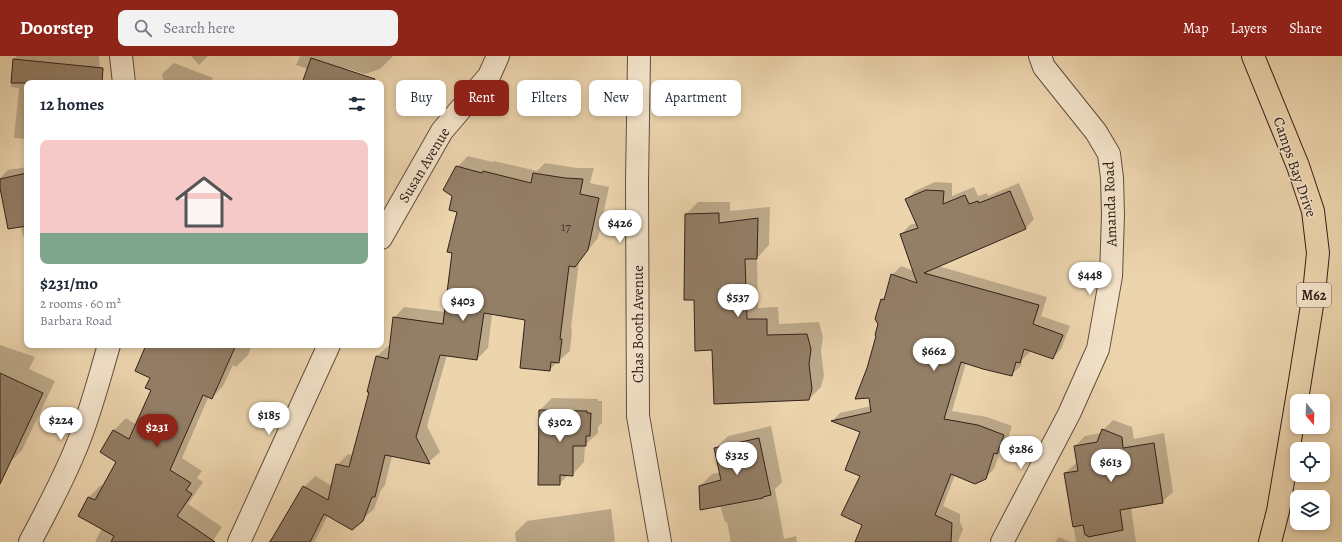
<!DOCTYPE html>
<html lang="en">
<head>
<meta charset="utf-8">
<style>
	:root { --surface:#fff; --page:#f2f2f3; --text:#1f2937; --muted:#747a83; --line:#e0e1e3; --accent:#8f2418 }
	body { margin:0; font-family:Alegreya,serif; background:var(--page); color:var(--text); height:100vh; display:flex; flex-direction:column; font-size:15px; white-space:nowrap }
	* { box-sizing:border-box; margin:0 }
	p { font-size:13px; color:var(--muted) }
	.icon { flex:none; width:22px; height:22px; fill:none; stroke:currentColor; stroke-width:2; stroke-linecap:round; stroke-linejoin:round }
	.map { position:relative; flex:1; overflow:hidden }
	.details { position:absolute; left:24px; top:24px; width:360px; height:268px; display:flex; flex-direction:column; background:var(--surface); border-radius:8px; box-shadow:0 2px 6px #0003 }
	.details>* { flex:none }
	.banner { position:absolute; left:396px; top:24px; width:380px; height:36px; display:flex; gap:8px }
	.needle { width:26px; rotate:161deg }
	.buttons { position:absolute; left:1290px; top:338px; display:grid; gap:8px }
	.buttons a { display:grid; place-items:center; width:40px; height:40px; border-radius:8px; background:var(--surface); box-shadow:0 2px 6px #0003; font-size:20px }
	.price { position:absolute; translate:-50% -34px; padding:0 9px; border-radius:14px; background:#fff; color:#222; font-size:13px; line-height:26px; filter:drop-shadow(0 1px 2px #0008) }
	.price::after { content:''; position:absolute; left:50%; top:24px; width:12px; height:9px; margin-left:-6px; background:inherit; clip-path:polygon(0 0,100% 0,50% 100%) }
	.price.current { background:var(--accent); color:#fff }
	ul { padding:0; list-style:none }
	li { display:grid; align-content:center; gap:8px; height:212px; padding:0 16px }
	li+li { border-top:1px solid var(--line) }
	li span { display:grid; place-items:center; height:124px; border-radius:8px; color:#555 }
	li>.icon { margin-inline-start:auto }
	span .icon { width:72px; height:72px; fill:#fffc; stroke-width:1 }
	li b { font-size:17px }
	h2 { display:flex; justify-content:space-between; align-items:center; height:48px; padding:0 16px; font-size:17px }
	.tag { padding:0 14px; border-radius:8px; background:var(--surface); box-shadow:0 2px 6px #0003; font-size:14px; line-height:36px }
	.tag.current { background:var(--accent); color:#fff }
	header { display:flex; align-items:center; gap:24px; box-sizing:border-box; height:56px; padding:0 20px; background:var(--accent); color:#fff }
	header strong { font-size:19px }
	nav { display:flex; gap:22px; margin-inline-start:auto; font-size:14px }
	.search { width:280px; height:36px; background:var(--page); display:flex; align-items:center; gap:10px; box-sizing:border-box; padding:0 14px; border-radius:8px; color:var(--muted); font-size:15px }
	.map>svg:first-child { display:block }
	.shadow { fill:#0003 }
	.building { fill:#937e66; stroke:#32201a }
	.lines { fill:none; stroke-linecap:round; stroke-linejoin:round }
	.street-casing { stroke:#604d3f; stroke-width:24 }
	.primary-casing { stroke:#32201a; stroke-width:24 }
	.street { stroke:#f3e3ca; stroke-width:22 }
	.primary { stroke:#ecd4ad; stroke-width:22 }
	.labels { text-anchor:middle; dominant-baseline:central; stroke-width:3; stroke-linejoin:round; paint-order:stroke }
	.number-label { font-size:13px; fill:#4a382d }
	.shield { fill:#f3e3ca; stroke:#6c5a4f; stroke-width:1 }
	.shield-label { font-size:14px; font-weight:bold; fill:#32201a }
	.street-label { font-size:15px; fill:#32201a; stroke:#f3e3ca }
</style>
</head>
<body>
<header>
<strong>Doorstep</strong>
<div class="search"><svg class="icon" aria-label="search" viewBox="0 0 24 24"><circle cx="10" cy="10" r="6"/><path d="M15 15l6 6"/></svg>Search here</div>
<nav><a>Map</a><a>Layers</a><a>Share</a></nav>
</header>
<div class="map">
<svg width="1342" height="486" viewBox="0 0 1342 486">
	<rect width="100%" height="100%" fill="#ecd4ad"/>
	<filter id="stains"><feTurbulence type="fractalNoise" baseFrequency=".005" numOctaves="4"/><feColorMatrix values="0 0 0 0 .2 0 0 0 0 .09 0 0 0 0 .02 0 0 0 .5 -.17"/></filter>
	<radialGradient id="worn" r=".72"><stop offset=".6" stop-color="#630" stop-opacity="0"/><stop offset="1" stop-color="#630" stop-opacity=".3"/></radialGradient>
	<path class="shadow" d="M17,0H99L101,27H27V83L14,82L19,32L11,31L14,3Z
		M191,0H208L199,9Z
		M300,0H392V1L380,13L365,18L348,13L343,27H303L308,13L296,9Z
		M174,7L213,22L211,27H164L162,18Z
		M468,100L493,106L494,105L537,115L545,107L577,112H594L590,127L609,131L598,182L579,205L571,272L572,273L570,295L549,314L526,263L492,258L488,292L477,303L447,299L427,370L440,396L429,406L392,400L385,429L381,434L374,453L362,464L328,459L315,485L316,486H268L277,476L280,468L285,462L304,431L315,420L332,430L337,409L348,398L353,399L370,336L377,300L388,290H390L394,262L404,251L446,256L458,155L457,111Z
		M27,111V179L23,180L21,170L0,127V122L8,114Z
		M935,126L952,127V140L974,131L978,140L987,137L988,140L1019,127L1034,163L1026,172L938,210L1047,241L1041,260L1070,270L1061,293L1053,302L1030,294L1029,297L1022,304L1021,310L1012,318L966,307L952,355L987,361L1012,370L1006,388L1001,393L994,413L985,422L955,419L943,450L960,458V466L963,473L958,486H857L864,468L862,375L832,365L840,357L871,350L868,312L877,279L879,268L876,263L882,243L887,238L892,219L901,210L914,215L901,178L910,169L917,167L907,143L915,135Z
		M698,146H730V155L770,151L769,189L757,202L758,252L778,251L779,268L819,266L823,281L821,295L824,320L821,331L809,343L713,293L694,243L686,158Z
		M0,289L35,301L29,313L55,325L22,394L10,406L0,403Z
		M147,289H252L248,299L236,311L233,309L223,330L212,342L209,340L182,402L202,415L197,422L203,426L188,448L222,471L212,486H95L102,472L79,460L89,441L101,429L104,431L117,405L101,396L114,374L126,362L137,369L152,333Z
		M552,342L598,343V345H602V367L598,371V377L585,389L584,406L572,419L569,418L559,428H539L540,354Z
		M1113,364L1132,371L1134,383L1164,377L1173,436L1162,446L1131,451L1136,486H1076L1065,417L1076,407L1078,406L1075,390L1085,380L1101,377L1103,374Z
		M771,370L782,426L775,433L784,483L796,480L797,486H731L727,466H725L720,449L700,430L712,418L721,416L716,392L728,380Z
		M611,453L615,485L614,486H516L515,477L527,465Z
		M1059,481L1070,486H1055Z"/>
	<path class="building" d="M311,2L375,23L374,27H302Z
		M13,3L103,12L102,27H11Z
		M456,110L482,117L483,115L531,127L533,117L565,122L583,123L580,138L599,142L588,194L575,211L569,210L560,283H562L559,307L551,306L550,315L520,312L525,264L484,257L477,304L440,299L416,381L430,408L385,399L375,441H372L363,465L352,474L324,458L310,486H270L303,430L328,444L336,408L349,411L369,336H367L376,300L388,303L393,261L443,268L452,197L447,196L457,156L449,154L452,140L443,134Z
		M27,117V170L8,173L0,132V123Z
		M926,134L944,135L943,148L965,139L969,148L978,145L979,147L1010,135L1026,173L924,217L1039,249L1033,268L1063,279L1053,303L1024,293L1020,307L1016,306L1012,320L983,313L961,306L944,363L978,369L1004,379L997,398L994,397L986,423L975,428L951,418L935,459L952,467L951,486H855L862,469L841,459L860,420L845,414L860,376L831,365L871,356L869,342L855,343L867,312L876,280L875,279L878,268L875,263L881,243L884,244L891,218L917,227L900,178L918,172L905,143Z
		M719,157V167L758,162L757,203H745L747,263H767V279L807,278L811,293L809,308L812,333L809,344L714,348L712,294L695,295L694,244H684L685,158Z
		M146,289H236L212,343L203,339L170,414L191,427L186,434L192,438L177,460L215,486H111L114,480L78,460L88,441L95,444L116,406L100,396L113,374L129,383L151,334L145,332L150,322L135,315Z
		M0,317L43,337L0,428Z
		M539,354L587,355V357H591L590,380H586V390H573V420L560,419V429H538Z
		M1102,373L1122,381L1123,392L1154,387L1163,447L1120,454L1123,474L1088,481L1087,479H1085L1083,469L1073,471L1064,417L1078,415L1074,390L1097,386Z
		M759,382L771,439L763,441V442L700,454L699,430L721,424L714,392Z"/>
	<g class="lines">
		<defs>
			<path id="street" d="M121,0L124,27
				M639,0L637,126L638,360L660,486
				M381,182L442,75L489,20L498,0
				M30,486C46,456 63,424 76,392C90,359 99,323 109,289
				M239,486L329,289
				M1002,486L1069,358L1098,293L1111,220L1113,159L1112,122L1109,98L1096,76L1044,11L1040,0"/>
			<path id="primary" d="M1253,0L1298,110L1313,155L1318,197L1314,237L1299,331L1278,455L1270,486"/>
		</defs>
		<use href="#street" class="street-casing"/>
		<use href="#primary" class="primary-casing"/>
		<use href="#street" class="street"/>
		<use href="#primary" class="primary"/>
	</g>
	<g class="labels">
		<g class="number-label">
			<text x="566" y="170">17</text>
		</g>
		<rect class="shield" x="1297" y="227" width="34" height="24" rx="3"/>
		<g class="shield-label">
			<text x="1314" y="239">M62</text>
		</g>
		<g class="street-label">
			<text transform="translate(424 109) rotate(-59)">Susan Avenue</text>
			<text transform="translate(1295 111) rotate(71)">Camps Bay Drive</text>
			<text transform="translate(1110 148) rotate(-92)">Amanda Road</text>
			<text transform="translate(638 268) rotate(-90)">Chas Booth Avenue</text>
		</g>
	</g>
	<rect width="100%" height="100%" filter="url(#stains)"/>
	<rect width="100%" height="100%" fill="url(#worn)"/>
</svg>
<div class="buttons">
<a><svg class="needle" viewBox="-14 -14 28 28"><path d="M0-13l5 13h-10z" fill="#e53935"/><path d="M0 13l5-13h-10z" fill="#747a83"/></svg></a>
<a><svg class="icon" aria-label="locate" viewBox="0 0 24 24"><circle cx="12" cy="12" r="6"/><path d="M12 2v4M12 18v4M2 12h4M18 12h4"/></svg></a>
<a><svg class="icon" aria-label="layers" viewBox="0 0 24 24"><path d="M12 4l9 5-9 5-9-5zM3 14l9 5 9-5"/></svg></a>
</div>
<b class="price" style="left:620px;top:188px">$426</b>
<b class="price" style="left:1090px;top:240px">$448</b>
<b class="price" style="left:738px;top:262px">$537</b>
<b class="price" style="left:463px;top:266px">$403</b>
<b class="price" style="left:934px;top:316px">$662</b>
<b class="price" style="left:269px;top:380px">$185</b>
<b class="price" style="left:61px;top:385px">$224</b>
<b class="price" style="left:560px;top:387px">$302</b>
<b class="price current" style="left:157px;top:392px">$231</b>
<b class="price" style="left:1021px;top:414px">$286</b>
<b class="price" style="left:737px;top:420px">$325</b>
<b class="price" style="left:1111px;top:427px">$613</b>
<div class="banner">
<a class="tag">Buy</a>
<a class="tag current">Rent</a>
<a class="tag">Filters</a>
<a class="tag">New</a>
<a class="tag">Apartment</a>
</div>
<section class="details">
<h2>12 homes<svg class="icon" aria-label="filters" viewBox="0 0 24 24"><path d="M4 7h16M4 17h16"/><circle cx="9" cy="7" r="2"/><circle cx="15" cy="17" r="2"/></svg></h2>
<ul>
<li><span style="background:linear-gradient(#f6c9c9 75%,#7fa58c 0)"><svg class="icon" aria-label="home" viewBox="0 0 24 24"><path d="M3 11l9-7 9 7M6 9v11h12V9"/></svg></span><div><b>$231/mo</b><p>2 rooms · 60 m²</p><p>Barbara Road</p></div></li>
</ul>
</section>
</div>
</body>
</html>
